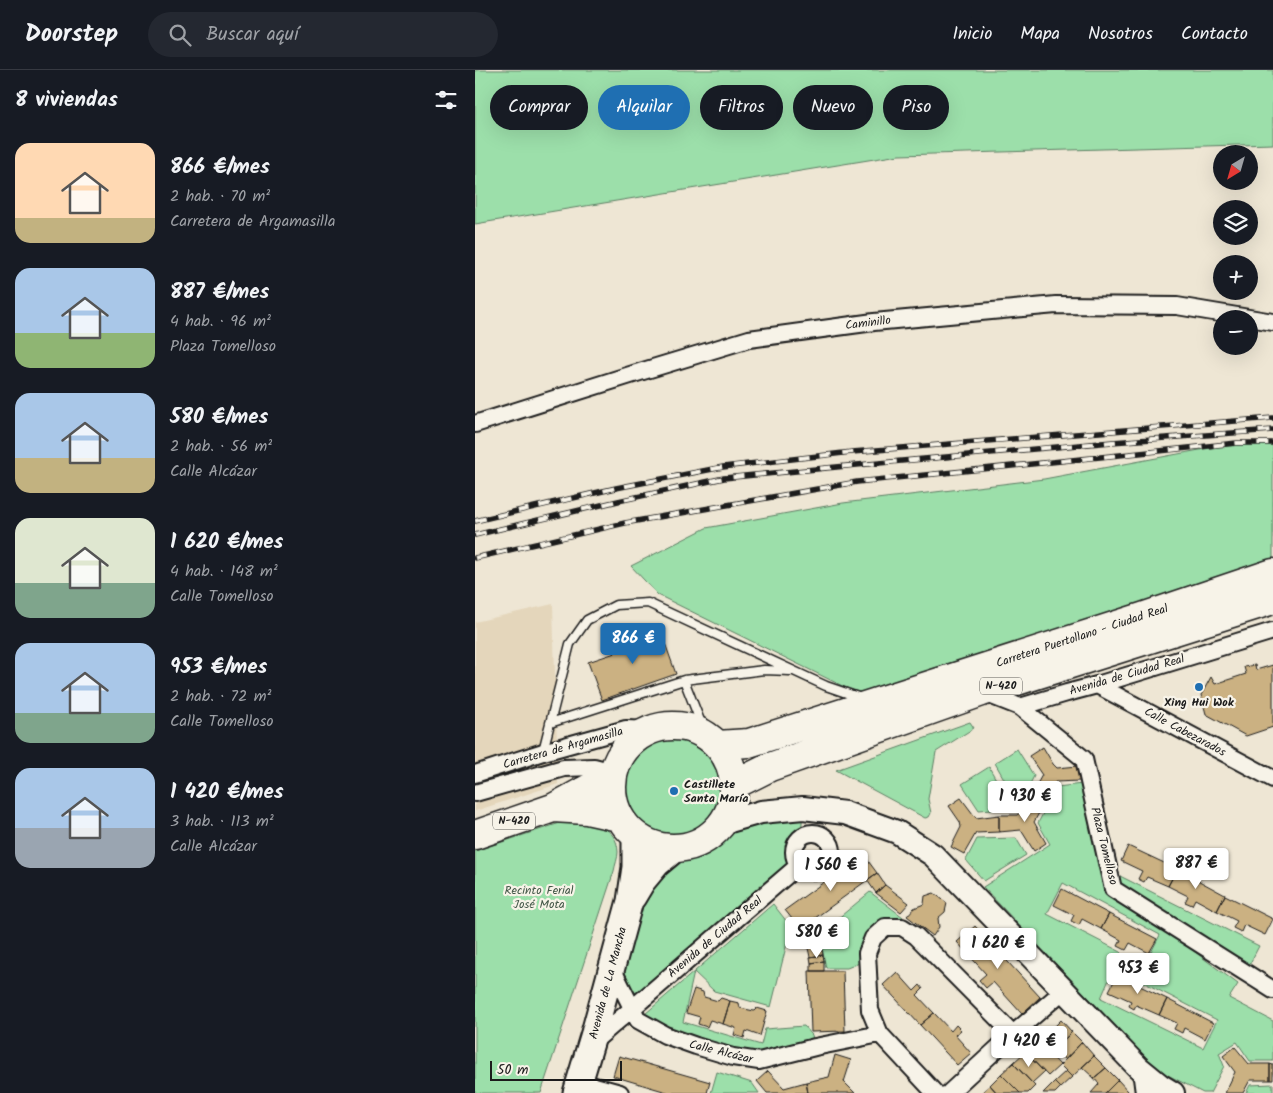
<!DOCTYPE html>
<html lang="es">
<head>
<meta charset="utf-8">
<style>
	:root { --surface:#171b24; --page:#242831; --text:#f1f3f6; --muted:#9ea1a6; --line:#363941; --accent:#1f6fb2 }
	body { margin:0; font-family:Kalam,sans-serif; background:var(--page); color:var(--text); height:100vh; display:flex; flex-direction:column; font-size:19px; white-space:nowrap }
	* { box-sizing:border-box; margin:0 }
	p { font-size:16px; color:var(--muted) }
	.icon { flex:none; width:28px; height:28px; fill:none; stroke:currentColor; stroke-width:2; stroke-linecap:round; stroke-linejoin:round }
	.map { position:relative; flex:1; overflow:hidden }
	.details { display:flex; flex-direction:column; background:var(--surface); width:475px }
	.details>* { flex:none }
	.top-card { position:absolute; left:15px; top:15px; width:475px; height:45px; display:flex; gap:10px }
	.needle { width:32px; rotate:217deg }
	.tools { position:absolute; left:738px; top:75px; display:grid; gap:10px }
	.tools a { display:grid; place-items:center; width:45px; height:45px; border-radius:50%; background:var(--surface); box-shadow:0 5px 20px #0002; font-size:25px }
	.scale { position:absolute; left:15px; bottom:12px; width:132px; box-sizing:border-box; padding-left:5px; border:2px solid #1c1c1c; border-top:0; font-size:14px; line-height:18px; white-space:nowrap; color:#1c1c1c; -webkit-text-stroke:4px #f7f3e8; paint-order:stroke }
	.price { position:absolute; translate:-50% -42px; padding:0 11px; border-radius:5px; background:#fff; color:#222; font-size:16px; line-height:32px; filter:drop-shadow(0 1px 2px #0008) }
	.price::after { content:''; position:absolute; left:50%; top:30px; width:15px; height:11px; margin-left:-8px; background:inherit; clip-path:polygon(0 0,100% 0,50% 100%) }
	.price.active { background:var(--accent); color:#fff }
	ul { padding:0; list-style:none }
	li { display:flex; align-items:center; gap:15px; height:125px; padding:0 15px }
	li span { display:grid; place-items:center; flex:none; width:140px; height:100px; border-radius:15px; color:#555 }
	li>.icon { margin-inline-start:auto }
	span .icon { width:60px; height:60px; fill:#fffc; stroke-width:1 }
	li b { font-size:21px }
	h2 { display:flex; justify-content:space-between; align-items:center; height:60px; padding:0 15px; font-size:21px }
	.chip { padding:0 18px; border-radius:22px; background:var(--surface); box-shadow:0 5px 20px #0002; font-size:18px; line-height:45px }
	.chip.active { background:var(--accent); color:#fff }
	header { display:flex; align-items:center; gap:30px; box-sizing:border-box; height:70px; padding:0 25px; background:var(--surface); border-bottom:1px solid var(--line) }
	header strong { font-size:24px }
	nav { display:flex; gap:28px; margin-inline-start:auto; font-size:18px }
	.search { width:350px; height:45px; background:var(--page); display:flex; align-items:center; gap:12px; box-sizing:border-box; padding:0 18px; border-radius:28px; color:var(--muted); font-size:19px }
	main { display:flex; flex:1; min-height:0 }
	.map>svg:first-child { display:block }
	.built { fill:#e4d6bb }
	.green { fill:#9cdfaa; stroke:#5c7e63; fill-rule:evenodd }
	.building { fill:#cbb182; stroke:#1c1c1c }
	.lines { fill:none; stroke-linecap:round; stroke-linejoin:round }
	.lane-casing { stroke:#1c1c1c; stroke-width:11 }
	.street-casing { stroke:#1c1c1c; stroke-width:20 }
	.secondary-casing { stroke:#1c1c1c; stroke-width:26 }
	.primary-casing { stroke:#1c1c1c; stroke-width:29 }
	.highway-casing { stroke:#1c1c1c; stroke-width:31 }
	.lane { stroke:#f7f3e8; stroke-width:8 }
	.street { stroke:#f7f3e8; stroke-width:16 }
	.secondary { stroke:#f7f3e8; stroke-width:22 }
	.primary { stroke:#f7f3e8; stroke-width:25 }
	.highway { stroke:#f7f3e8; stroke-width:28 }
	.rail-casing { stroke:#1c1c1c; stroke-width:5.5 }
	.rail { stroke:#f7f3e8; stroke-width:4; stroke-dasharray:11; stroke-linecap:butt }
	.poi-dot { fill:#1f6fb2; stroke:#f7f3e8; stroke-width:2 }
	.labels { text-anchor:middle; dominant-baseline:central; stroke-width:4.5; stroke-linejoin:round; paint-order:stroke }
	.shield { fill:#f7f3e8; stroke:#5e5c59; stroke-width:1 }
	.shield-label { font-size:11px; font-weight:bold; fill:#1c1c1c }
	.street-label { font-size:12px; fill:#1c1c1c; stroke:#f7f3e8 }
	.poi-label { font-size:12px; font-weight:bold; fill:#1c1c1c; stroke:#f7f3e8 }
	.park-label { font-size:12px; fill:#425647; stroke:#f7f3e8 }
</style>
</head>
<body>
<header>
<strong>Doorstep</strong>
<div class="search"><svg class="icon" aria-label="search" viewBox="0 0 24 24"><circle cx="10" cy="10" r="6"/><path d="M15 15l6 6"/></svg>Buscar aquí</div>
<nav><a>Inicio</a><a>Mapa</a><a>Nosotros</a><a>Contacto</a></nav>
</header>
<main>
<section class="details">
<h2>8 viviendas<svg class="icon" aria-label="filters" viewBox="0 0 24 24"><path d="M4 7h16M4 17h16"/><circle cx="9" cy="7" r="2"/><circle cx="15" cy="17" r="2"/></svg></h2>
<ul>
<li><span style="background:linear-gradient(#ffd9b3 75%,#c2b280 0)"><svg class="icon" aria-label="home" viewBox="0 0 24 24"><path d="M3 11l9-7 9 7M6 9v11h12V9"/></svg></span><div><b>866 €/mes</b><p>2 hab. · 70 m²</p><p>Carretera de Argamasilla</p></div></li>
<li><span style="background:linear-gradient(#a9c7e8 65%,#8fb573 0)"><svg class="icon" aria-label="home" viewBox="0 0 24 24"><path d="M3 11l9-7 9 7M6 9v11h12V9"/></svg></span><div><b>887 €/mes</b><p>4 hab. · 96 m²</p><p>Plaza Tomelloso</p></div></li>
<li><span style="background:linear-gradient(#a9c7e8 65%,#c2b280 0)"><svg class="icon" aria-label="home" viewBox="0 0 24 24"><path d="M3 11l9-7 9 7M6 9v11h12V9"/></svg></span><div><b>580 €/mes</b><p>2 hab. · 56 m²</p><p>Calle Alcázar</p></div></li>
<li><span style="background:linear-gradient(#dfe7d0 65%,#7fa58c 0)"><svg class="icon" aria-label="home" viewBox="0 0 24 24"><path d="M3 11l9-7 9 7M6 9v11h12V9"/></svg></span><div><b>1 620 €/mes</b><p>4 hab. · 148 m²</p><p>Calle Tomelloso</p></div></li>
<li><span style="background:linear-gradient(#a9c7e8 70%,#7fa58c 0)"><svg class="icon" aria-label="home" viewBox="0 0 24 24"><path d="M3 11l9-7 9 7M6 9v11h12V9"/></svg></span><div><b>953 €/mes</b><p>2 hab. · 72 m²</p><p>Calle Tomelloso</p></div></li>
<li><span style="background:linear-gradient(#a9c7e8 60%,#9aa5b1 0)"><svg class="icon" aria-label="home" viewBox="0 0 24 24"><path d="M3 11l9-7 9 7M6 9v11h12V9"/></svg></span><div><b>1 420 €/mes</b><p>3 hab. · 113 m²</p><p>Calle Alcázar</p></div></li>
</ul>
</section>
<div class="map">
<svg width="798" height="1023" viewBox="0 0 798 1023">
	<rect width="100%" height="100%" fill="#eee6d4"/>
	<filter id="ink" filterUnits="userSpaceOnUse"><feTurbulence type="fractalNoise" baseFrequency=".02" numOctaves="2"/><feDisplacementMap in="SourceGraphic" scale="10" xChannelSelector="R" yChannelSelector="G"/><feConvolveMatrix kernelMatrix="1 2 1 2 8 2 1 2 1" color-interpolation-filters="sRGB"/></filter>
	<g filter="url(#ink)">
		<path class="built" d="M78,534L83,714L0,741V552Z"/>
		<path class="green" d="M0,0H798V74L424,85L0,154Z
			M762,373H798V496L400,632L183,525L156,496L231,458L368,433L569,409Z
			M495,652L499,658L461,682L453,729L456,743L454,747L450,748L361,700Z
			M147 719a51 51 0 1 1 102 0a51 51 0 1 1-102 0Z
			M542,679L559,706L547,730H541L520,693Z
			M514,697L535,734L532,738L504,740L487,714Z
			M607,714L638,819L645,806L784,876L770,903L689,859L763,914L754,928L798,951V991H775L762,972L744,983L749,996L735,1023H728L683,1000L558,870L508,817L575,774L563,753L582,717ZM588,813L685,865L662,909L742,950L728,978L626,928L646,882L572,844Z
			M328,738L326,767C320,774 318,779 320,789L156,938L137,898L155,831L200,779L214,776L227,771L239,763L248,753Z
			M97,749C117,754 142,755 143,782C143,788 140,795 139,801L66,1023H0V781Z
			M541,768L551,785L509,811L491,790L502,769Z
			M395,822L428,847L427,857H410L392,890L372,898H351L344,864Z
			M298,834L316,857L296,937L239,921L219,902L208,952L286,975L290,959L329,956L337,965L340,977L284,991L163,950Z
			M242,1002L277,1013L284,1023H236Z
			M798,1014V1023H771L775,1015Z"/>
		<path class="building" d="M185,559L201,604L127,630L113,592L140,583L137,576Z
			M780,595L781,600L798,595V657L771,666L731,644L726,625L736,607L740,614L771,604L769,597Z
			M568,677L578,694L582,698L603,696L605,711L580,712L570,732L556,725L567,705L554,686Z
			M556,725L570,732L559,752L571,773L559,781L546,760L524,762V745H542L547,741Z
			M486,728L501,748L524,745V762L501,763L489,784L476,777L486,757L485,752L474,736Z
			M653,776L702,799L693,816L672,807L669,812L663,809L667,801L646,791Z
			M388,784L402,803L325,859L310,840Z
			M702,799L750,825L742,841L720,829L717,835L710,832L713,826L693,816Z
			M402,803L410,815L401,823L392,810Z
			M410,815L434,833L426,842L401,823Z
			M587,819L634,844L626,859L607,849L604,855L596,851L599,845L579,835Z
			M459,823L472,833L470,842L463,848L464,857L458,866L432,846L439,838L449,834L450,826Z
			M750,825L798,849L790,865L769,855L766,862L758,858L762,851L742,841Z
			M634,844L682,869L674,883L655,873L651,880L643,876L646,870L626,859Z
			M337,855L342,865L331,870L327,864Z
			M500,856L565,927L547,944L518,912L511,918L504,910L511,904L482,872Z
			M342,865L346,874L333,878L331,870Z
			M346,874L348,885L335,887L333,878Z
			M348,885L349,891L336,893L335,887Z
			M349,891V901H336V893Z
			M334,901H368L370,961L336,962Z
			M422,902L439,921L445,915L448,919L442,925L459,943L445,955L408,915Z
			M642,905L692,929L684,945L661,935L659,939L654,936L656,931L634,921Z
			M219,919L228,922L229,927L243,931L246,928L255,931L248,954L235,950L232,957L223,954L225,947L211,943Z
			M692,929L738,953L730,969L709,958L707,963L699,959L702,953L684,945Z
			M255,931L264,933L265,938L279,941L282,938L292,941L285,966L271,961L269,968L259,965L261,958L248,954Z
			M459,943L476,961L481,955L486,960L480,965L496,983L482,995L445,955Z
			M586,950L597,962L574,983L564,972Z
			M597,962L607,972L590,990L580,979Z
			M562,970L585,995L573,1006L550,982Z
			M607,972L619,986L597,1007L585,995Z
			M760,977L774,994H795V1010H775L768,1023H750L760,1002L748,986Z
			M550,982L569,1002L557,1013L538,993Z
			M360,985L376,990L369,1012L380,1023H333L331,1012L354,1007Z
			M144,986L235,1012L232,1023H195L138,1006Z
			M619,986L631,998L619,1008L607,997Z
			M538,993L560,1016L553,1023H545L526,1004Z
			M795,994L798,995V1010H795Z
			M631,998L643,1010L630,1023H616L624,1014L619,1008Z
			M293,1001L309,1018L331,1012L333,1023H292L282,1011Z
			M591,1001L597,1007L585,1018L579,1012Z
			M526,1004L545,1023H522L515,1015Z
			M643,1010L653,1021L652,1023H630Z
			M579,1012L585,1018L580,1023H568Z
			M515,1015L522,1023H506Z"/>
		<g class="lines">
			<defs>
				<path id="lane" d="M209,610L231,666
					M75,653L209,610L289,600L315,601
					M68,681L95,574L112,550L141,535L173,533L351,616L386,628"/>
				<path id="street" d="M0,354L168,301L274,269L399,252L581,235L702,236L798,252
					M622,615L798,709
					M507,622L545,637L592,623L622,615L798,561
					M545,637L609,689L638,819L798,920
					M0,704L68,682L151,659L177,660
					M0,723L89,698L119,697L138,702
					M319 782a19 19 0 1 1 38 0a19 19 0 1 1-38 0Z
					M137,898L163,950L190,965L221,976L258,987L284,991L340,977L405,964
					M117,973L324,795
					M663,997L667,1008L669,1023
					M105,1012L145,1023
					M460,1023L405,964L395,940L392,883L398,868L410,857H427L441,866L538,964
					M474,1023L538,964L589,920"/>
				<path id="secondary" d="M248,753L286,742L328,738L370,743L422,762L458,785L663,997L685,1015L698,1023"/>
				<path id="primary" d="M158,827L167,812L182,794L200,779
					M101,1023L119,963L155,831L160,797V765"/>
				<path id="highway" d="M137 717a61 61 0 1 1 122 0a61 61 0 1 1-122 0Z
					M242,675L274,673L667,547L798,503
					M259,715L295,697L507,622L798,530
					M78,738L112,740L144,747
					M0,765L78,738L138,705"/>
			</defs>
			<use href="#lane" class="lane-casing"/>
			<use href="#street" class="street-casing"/>
			<use href="#secondary" class="secondary-casing"/>
			<use href="#primary" class="primary-casing"/>
			<use href="#highway" class="highway-casing"/>
			<use href="#lane" class="lane"/>
			<use href="#street" class="street"/>
			<use href="#secondary" class="secondary"/>
			<use href="#primary" class="primary"/>
			<use href="#highway" class="highway"/>
			<defs>
				<path id="rail" d="M0,451L141,418L248,397L377,382L798,348
					M0,465L143,431L249,408L382,395L637,372L798,360
					M0,488L150,453L382,412L762,373H798"/>
			</defs>
			<use href="#rail" class="rail-casing"/>
			<use href="#rail" class="rail"/>
		</g>
	</g>
	<g class="poi-dot">
		<circle cx="724" cy="617" r="5"/>
		<circle cx="199" cy="721" r="5"/>
	</g>
	<g class="labels">
		<g class="shield">
			<rect x="505" y="607.5" width="42" height="17" rx="4"/>
			<rect x="18" y="742.5" width="42" height="17" rx="4"/>
		</g>
		<g class="shield-label">
			<text x="526" y="616">N-420</text>
			<text x="39" y="751">N-420</text>
		</g>
		<g class="street-label">
			<text transform="translate(393 253) rotate(-7)">Caminillo</text>
			<text transform="translate(607 566) rotate(-18)">Carretera Puertollano - Ciudad Real</text>
			<text transform="translate(652 605) rotate(-16)">Avenida de Ciudad Real</text>
			<text transform="translate(710 662) rotate(28)">Calle Cabezarados</text>
			<text transform="translate(88 678) rotate(-16)">Carretera de Argamasilla</text>
			<text transform="translate(629 776) rotate(76)">Plaza Tomelloso</text>
			<text transform="translate(240 867) rotate(-40)">Avenida de Ciudad Real</text>
			<text transform="translate(133 913) rotate(-75)">Avenida de La Mancha</text>
			<text transform="translate(246 982) rotate(14)">Calle Alcázar</text>
		</g>
		<g class="poi-label">
			<text x="724" y="632">Xing Hui Wok</text>
			<text x="209" y="714" text-anchor="start">Castillete<tspan x="209" dy="14">Santa María</tspan></text>
		</g>
		<g class="park-label">
			<text x="64" y="820">Recinto Ferial<tspan x="64" dy="14">José Mota</tspan></text>
		</g>
	</g>
</svg>
<div class="tools">
<a><svg class="needle" viewBox="-14 -14 28 28"><path d="M0-13l5 13h-10z" fill="#e53935"/><path d="M0 13l5-13h-10z" fill="#9ea1a6"/></svg></a>
<a><svg class="icon" aria-label="layers" viewBox="0 0 24 24"><path d="M12 4l9 5-9 5-9-5zM3 14l9 5 9-5"/></svg></a>
<a>+</a>
<a>−</a>
</div>
<div class="scale">50 m</div>
<b class="price active" style="left:158px;top:595px">866 €</b>
<b class="price" style="left:550px;top:753px">1 930 €</b>
<b class="price" style="left:721px;top:820px">887 €</b>
<b class="price" style="left:356px;top:822px">1 560 €</b>
<b class="price" style="left:342px;top:889px">580 €</b>
<b class="price" style="left:523px;top:900px">1 620 €</b>
<b class="price" style="left:663px;top:925px">953 €</b>
<b class="price" style="left:554px;top:998px">1 420 €</b>
<div class="top-card">
<a class="chip">Comprar</a>
<a class="chip active">Alquilar</a>
<a class="chip">Filtros</a>
<a class="chip">Nuevo</a>
<a class="chip">Piso</a>
</div>
</div>
</main>
</body>
</html>
